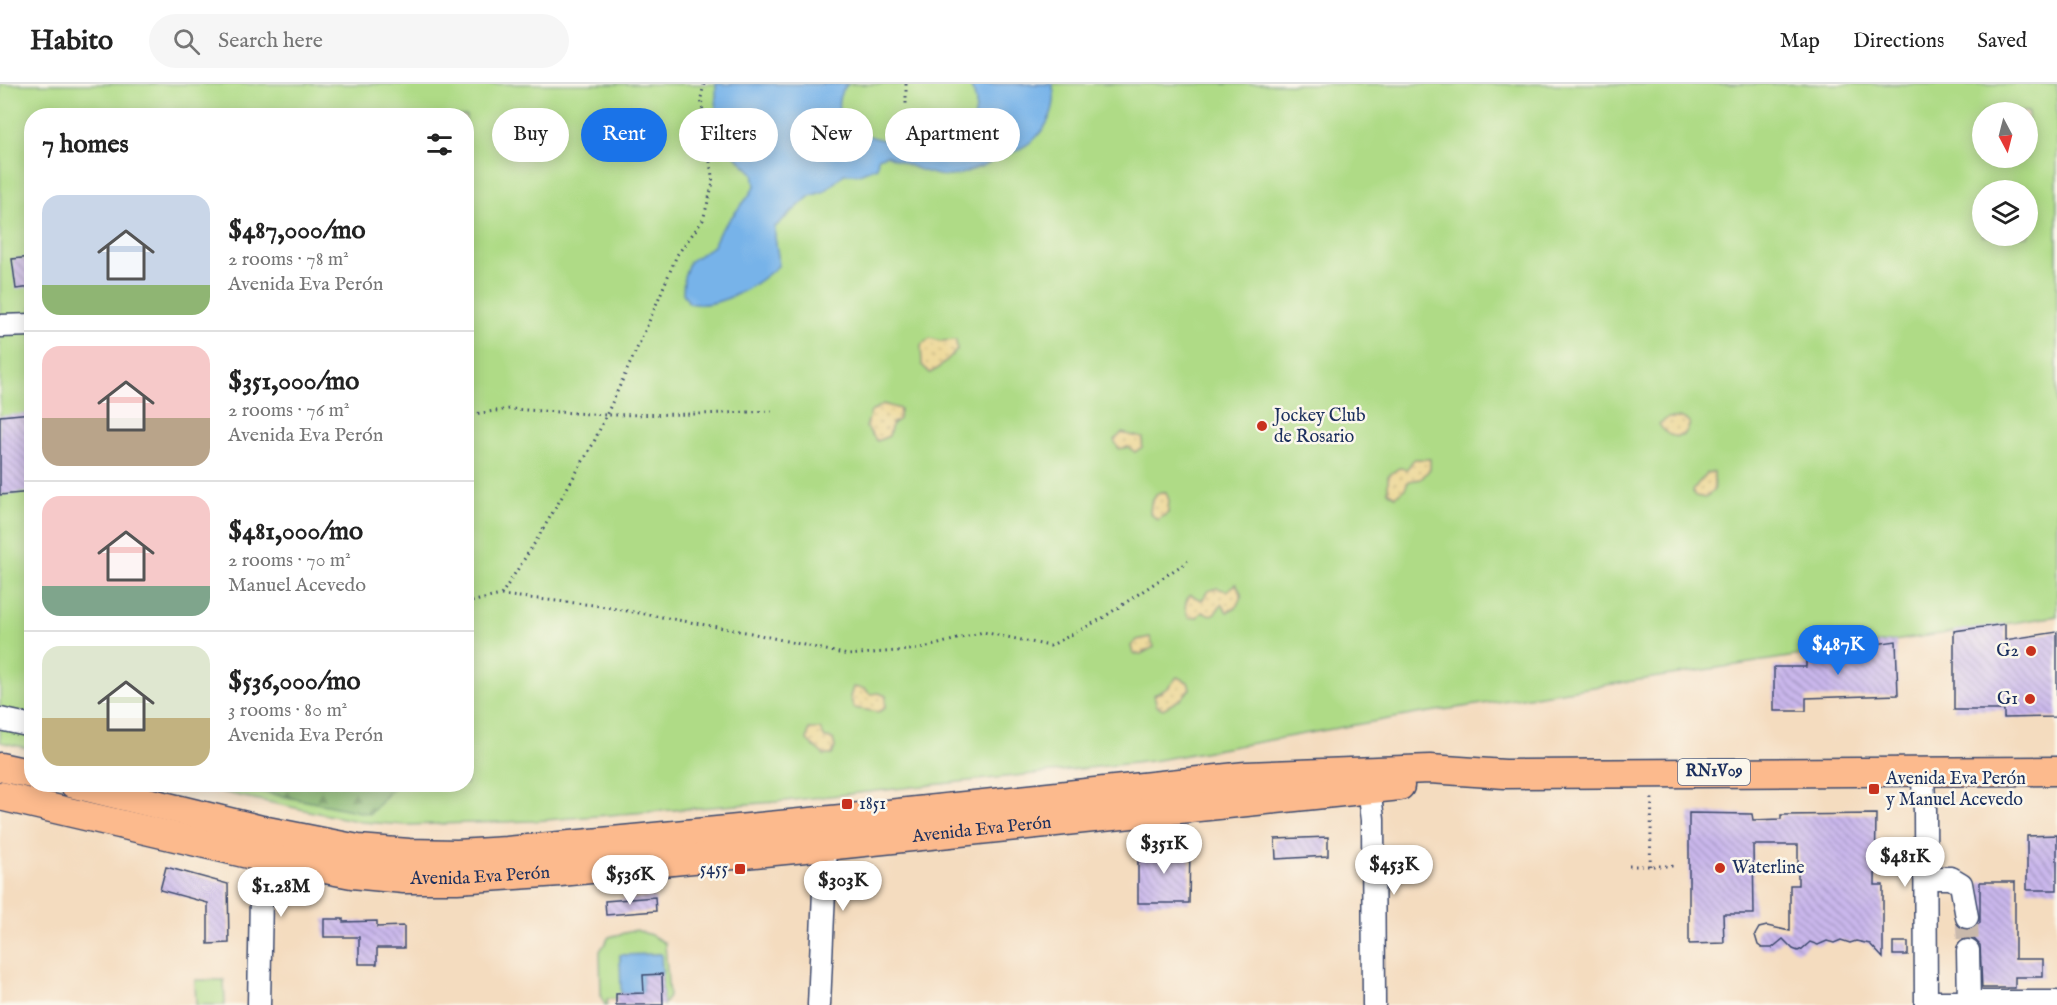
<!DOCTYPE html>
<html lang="en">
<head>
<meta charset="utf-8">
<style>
	:root { --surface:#fff; --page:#f6f6f6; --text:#222; --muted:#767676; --line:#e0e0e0; --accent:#1a73e8 }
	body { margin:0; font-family:"IM FELL English",serif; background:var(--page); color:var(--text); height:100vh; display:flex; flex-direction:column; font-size:22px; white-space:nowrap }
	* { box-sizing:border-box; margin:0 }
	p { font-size:20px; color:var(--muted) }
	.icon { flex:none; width:33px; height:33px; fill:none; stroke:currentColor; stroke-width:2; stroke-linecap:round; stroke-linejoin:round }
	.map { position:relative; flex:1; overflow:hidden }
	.details { position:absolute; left:24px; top:24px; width:450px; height:684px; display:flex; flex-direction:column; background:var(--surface); border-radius:24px; box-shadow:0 3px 15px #0003 }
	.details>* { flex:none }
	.banner { position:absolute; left:492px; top:24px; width:570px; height:54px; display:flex; gap:12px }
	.needle { width:39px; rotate:173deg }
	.buttons { position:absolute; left:1972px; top:18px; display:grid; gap:12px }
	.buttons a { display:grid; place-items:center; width:66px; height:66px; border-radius:50%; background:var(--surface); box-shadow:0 3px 15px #0003; font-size:30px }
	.price { position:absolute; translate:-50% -51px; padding:0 14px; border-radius:21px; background:#fff; color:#222; font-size:20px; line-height:39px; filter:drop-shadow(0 2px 3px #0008) }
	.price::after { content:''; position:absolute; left:50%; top:36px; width:18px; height:14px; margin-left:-9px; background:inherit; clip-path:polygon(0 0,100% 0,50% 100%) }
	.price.selected { background:var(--accent); color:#fff }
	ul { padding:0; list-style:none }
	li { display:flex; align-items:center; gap:18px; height:150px; padding:0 18px }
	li+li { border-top:2px solid var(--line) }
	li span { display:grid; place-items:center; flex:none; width:168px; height:120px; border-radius:18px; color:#555 }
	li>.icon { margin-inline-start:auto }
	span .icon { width:72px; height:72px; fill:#fffc; stroke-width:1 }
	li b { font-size:26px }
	h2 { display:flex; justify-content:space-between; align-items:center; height:72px; padding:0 18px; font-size:26px }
	.pill { padding:0 21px; border-radius:27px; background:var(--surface); box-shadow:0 3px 15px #0003; font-size:21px; line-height:54px }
	.pill.selected { background:var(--accent); color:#fff }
	header { display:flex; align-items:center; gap:36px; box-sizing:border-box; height:84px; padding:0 30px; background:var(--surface); border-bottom:2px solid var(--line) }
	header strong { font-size:28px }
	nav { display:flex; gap:33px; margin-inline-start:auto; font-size:21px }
	.search { width:420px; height:54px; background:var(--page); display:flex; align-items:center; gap:15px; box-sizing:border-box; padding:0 21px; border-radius:33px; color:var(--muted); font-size:22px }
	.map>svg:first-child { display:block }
	.grass { fill:#afdb86; stroke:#658572; stroke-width:1.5; fill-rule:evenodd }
	.forest { fill:url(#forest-firs); stroke:#537568; stroke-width:1.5 }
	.sand { fill:url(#sand-dots); stroke:#84847e; stroke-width:1.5 }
	.water { fill:#77b3e9; stroke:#4971a4; stroke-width:1.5 }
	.building { fill:url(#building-back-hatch) }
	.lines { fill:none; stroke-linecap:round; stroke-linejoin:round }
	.minor-tunnel { stroke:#c9b9ac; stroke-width:22; stroke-dasharray:22 11; stroke-linecap:butt }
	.minor-casing { stroke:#3c496d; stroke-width:25 }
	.major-casing { stroke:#3c496d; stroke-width:31 }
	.path { stroke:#3c496d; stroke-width:3; stroke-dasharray:1.5 4.5; stroke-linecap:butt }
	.minor { stroke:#fff; stroke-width:22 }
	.major { stroke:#fcba8d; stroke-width:28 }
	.poi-dot { fill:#c8321e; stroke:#fbf7ec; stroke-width:2 }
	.labels { text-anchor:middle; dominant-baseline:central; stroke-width:5; stroke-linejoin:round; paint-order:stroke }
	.shield { fill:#fbf7ec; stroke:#5e6b89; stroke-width:1.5 }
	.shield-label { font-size:16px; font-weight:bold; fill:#1b2f5e }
	.poi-label { font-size:18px; fill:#1b2f5e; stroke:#fbf7ec; text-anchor:start }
	.street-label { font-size:18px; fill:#1b2f5e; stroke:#fbf7ec }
</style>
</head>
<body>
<header>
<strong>Habito</strong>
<div class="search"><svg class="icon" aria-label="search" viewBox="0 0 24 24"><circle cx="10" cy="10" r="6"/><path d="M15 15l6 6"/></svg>Search here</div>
<nav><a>Map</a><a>Directions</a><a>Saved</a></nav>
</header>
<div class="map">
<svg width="2057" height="921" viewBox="0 0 2057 921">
	<defs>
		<pattern id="forest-firs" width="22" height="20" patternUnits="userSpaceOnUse" patternTransform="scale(1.5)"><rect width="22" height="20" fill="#8bbb73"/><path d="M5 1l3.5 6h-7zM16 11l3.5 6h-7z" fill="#719862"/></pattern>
		<pattern id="sand-dots" width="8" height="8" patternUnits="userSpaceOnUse" patternTransform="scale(1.5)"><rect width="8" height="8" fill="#eeda9e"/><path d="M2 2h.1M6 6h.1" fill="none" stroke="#ccbb8a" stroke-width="1.8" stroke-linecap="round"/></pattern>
		<pattern id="building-back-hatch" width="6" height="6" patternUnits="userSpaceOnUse" patternTransform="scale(1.5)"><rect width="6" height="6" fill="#cab7ec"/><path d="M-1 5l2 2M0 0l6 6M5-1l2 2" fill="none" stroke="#a395c2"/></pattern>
	</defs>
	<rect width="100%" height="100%" fill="#fbf7ec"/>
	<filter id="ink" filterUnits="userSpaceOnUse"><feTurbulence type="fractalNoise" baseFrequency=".0167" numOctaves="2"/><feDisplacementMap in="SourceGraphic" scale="12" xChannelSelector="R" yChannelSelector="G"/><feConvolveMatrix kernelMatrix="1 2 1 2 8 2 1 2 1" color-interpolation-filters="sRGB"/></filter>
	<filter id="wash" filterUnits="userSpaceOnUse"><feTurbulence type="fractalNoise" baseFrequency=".008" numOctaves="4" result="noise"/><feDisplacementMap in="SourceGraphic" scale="24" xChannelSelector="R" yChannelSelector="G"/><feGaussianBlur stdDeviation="1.35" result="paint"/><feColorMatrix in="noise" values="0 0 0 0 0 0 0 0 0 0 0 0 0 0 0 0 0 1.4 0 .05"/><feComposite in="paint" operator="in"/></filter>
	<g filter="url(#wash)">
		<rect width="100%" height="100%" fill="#f4dcbf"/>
		<path class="grass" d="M0,0H2057V532L1417,630L1152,677L775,718L533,737L406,741L362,738L318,729L190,701L466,700V32H32L31,665L0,658ZM1983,28H2028V74H1983ZM1983,106H2028V152H1983Z
			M636,846L651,851L665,859L669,913L663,921L661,870L620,871L622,915H607V921H605L601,913L600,867L609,853Z
			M195,896H224L225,921H196Z"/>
		<path class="forest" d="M228,701L396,700V701L370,730Z"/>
		<path class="sand" d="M930,254L941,257L956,256L957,266L939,284L930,289L922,281L921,261Z
			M883,320L900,325L899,335L892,340L889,352L877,357L866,343L871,328Z
			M1668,334H1682L1690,338C1686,358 1668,356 1659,340Z
			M1122,349L1143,354L1142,363L1135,368L1128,363L1119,365L1114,356Z
			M1414,375H1430V385L1421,395L1409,397L1404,406L1395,412L1388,407V392L1399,384L1407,385Z
			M1714,388V406L1705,414L1696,412L1693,408C1695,400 1702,396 1707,389Z
			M1166,408L1169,416L1168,429L1157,436L1150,429L1151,419L1157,410Z
			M1236,500L1242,511L1236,523L1227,528L1222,520L1215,529L1211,531L1202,528L1197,533L1189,534C1184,525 1184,519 1190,511L1202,516L1208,507L1217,504L1227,507Z
			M1150,553L1154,563L1141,570H1133L1131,562L1137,556Z
			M1177,593L1188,598L1190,605L1181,615L1163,625L1157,622L1154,611L1168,604Z
			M853,603L865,605L870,610L879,609L886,612L885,624L878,628L854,624L850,613Z
			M809,645H820L825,654L833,655L835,663L832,671H824L807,656Z"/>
		<path class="water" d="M716,0H848C836,11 837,24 842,38C864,55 916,67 943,60C950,59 958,53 963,49C968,44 972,41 974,35C978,21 976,11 969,0H1052C1059,20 1048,44 1032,57C1018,68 998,75 982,82C971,86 958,93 947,92C926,91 904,79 886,71L878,74L877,83L859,90H844L825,107L810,112L775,143C773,157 780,168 778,182C757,201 719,226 689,219L683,209L684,193L689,178L713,162L720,147L748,113L755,102L753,89L720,57L717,47Z
			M661,870L662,890L643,891L644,909L621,910L620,871Z"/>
		<g id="blocks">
			<path class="building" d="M32,173V203L16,205L12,175Z
				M32,329V408L0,411V332Z
				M2005,540V556L2057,548V633L2004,634V626H1954V547Z
				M1896,557L1898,611L1806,614V627H1774V583H1806V570Z
				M1689,729L1752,730L1753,736L1781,735V731L1876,730L1875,801H1883V874L1870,860L1856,857L1850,859L1841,856L1834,859L1827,857L1818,861L1810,858L1802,865L1798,867L1793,865L1783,855L1772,864H1762L1758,861L1755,851L1759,844L1767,842L1790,847V801H1798V761H1753L1754,830H1723L1724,859L1689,860Z
				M2057,751V806H2027V752Z
				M1328,753V772L1276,775L1275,755Z
				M1138,763H1190L1189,819H1138Z
				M166,783L228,800L229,859L208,860V819L160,806Z
				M1980,798H2015V875H2043V893H2015V904H1982L1980,861L1974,855H1963V846H1970L1980,839Z
				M655,813L656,827L606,831L605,817Z
				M324,835H343V838L377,837V843L404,842V864H377V880H359V853H324Z
				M1893,858H1908V871H1893Z
				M662,890L663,921H616V910L644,909L643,891Z"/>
		</g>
	</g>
	<g filter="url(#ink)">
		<use href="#blocks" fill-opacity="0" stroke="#3c496d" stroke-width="1.5"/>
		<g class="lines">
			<path class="minor-tunnel" d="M1967,833L1968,867"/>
			<defs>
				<path id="minor" d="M0,242L32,241
					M0,635L32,642
					M1922,686L1925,726L1926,921
					M1367,689L1373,735L1374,921
					M1925,794H1951L1961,800L1967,833
					M1968,867L1969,918
					M1926,918H2057
					M259,921L262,758
					M819,921L826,762L824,746"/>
				<g id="major">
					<path d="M0,683L32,690"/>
					<path d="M74,700L262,746L358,765L409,769L457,770L507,767L841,735L1246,692L1430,685L1505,690L2057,687"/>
					<path id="s1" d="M0,712L261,773L352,790L404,795H457L560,788L826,762L1400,702"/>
				</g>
			</defs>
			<use href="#minor" class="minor-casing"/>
			<use href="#major" class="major-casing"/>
			<path class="path" d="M906,0V21
				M466,331L510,325L606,331L700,330L772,327
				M501,511L594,521L751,549L848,571L920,565L983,548L1050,562L1101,535L1188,477
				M466,519L501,511L536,457L593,360L645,247L677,171L703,136L713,99L701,14L704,0
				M1629,782H1676
				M1650,782L1652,712"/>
			<use href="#minor" class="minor"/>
			<use href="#major" class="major"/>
		</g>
	</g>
	<g class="poi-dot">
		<circle cx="1262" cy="342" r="6"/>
		<circle cx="2031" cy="567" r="6"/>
		<circle cx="2030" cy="615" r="6"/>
		<rect x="1868" y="699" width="12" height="12" rx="3"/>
		<rect x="841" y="714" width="12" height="12" rx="3"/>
		<circle cx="1720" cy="784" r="6"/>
		<rect x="734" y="779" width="12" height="12" rx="3"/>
	</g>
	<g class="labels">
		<rect class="shield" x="1678" y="675" width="72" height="26" rx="4.5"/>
		<g class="shield-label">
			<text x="1714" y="688">RN1V09</text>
		</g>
		<g class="poi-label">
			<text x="1274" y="332">Jockey Club<tspan x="1274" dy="21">de Rosario</tspan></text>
			<text x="2019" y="567" text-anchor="end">G2</text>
			<text x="2018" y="615" text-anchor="end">G1</text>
			<text x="1886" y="695">Avenida Eva Perón<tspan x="1886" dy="21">y Manuel Acevedo</tspan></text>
			<text x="859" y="720">1851</text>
			<text x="1732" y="784">Waterline</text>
			<text x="728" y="785" text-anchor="end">5455</text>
		</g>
		<g class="street-label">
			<text stroke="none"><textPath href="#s1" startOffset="993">Avenida Eva Perón</textPath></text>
			<text stroke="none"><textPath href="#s1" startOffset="489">Avenida Eva Perón</textPath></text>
		</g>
	</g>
</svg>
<div class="buttons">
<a><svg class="needle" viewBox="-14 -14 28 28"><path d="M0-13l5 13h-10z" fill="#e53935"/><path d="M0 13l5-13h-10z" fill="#767676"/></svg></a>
<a><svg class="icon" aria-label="layers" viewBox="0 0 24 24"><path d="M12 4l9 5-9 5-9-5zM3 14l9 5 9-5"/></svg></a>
</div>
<b class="price selected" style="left:1838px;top:592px">$487K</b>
<b class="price" style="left:1164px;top:791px">$351K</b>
<b class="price" style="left:1905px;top:804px">$481K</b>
<b class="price" style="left:1394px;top:812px">$453K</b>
<b class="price" style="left:630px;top:822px">$536K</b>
<b class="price" style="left:843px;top:828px">$303K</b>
<b class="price" style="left:281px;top:834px">$1.28M</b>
<div class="banner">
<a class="pill">Buy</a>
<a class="pill selected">Rent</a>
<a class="pill">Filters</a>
<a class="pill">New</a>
<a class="pill">Apartment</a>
</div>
<section class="details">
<h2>7 homes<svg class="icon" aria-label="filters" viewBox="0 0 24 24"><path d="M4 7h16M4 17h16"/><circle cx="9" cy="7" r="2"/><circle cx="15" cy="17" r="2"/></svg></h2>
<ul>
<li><span style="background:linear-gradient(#c9d6e8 75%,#8fb573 0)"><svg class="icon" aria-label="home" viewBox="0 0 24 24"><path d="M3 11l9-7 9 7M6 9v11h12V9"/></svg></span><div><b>$487,000/mo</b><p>2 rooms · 78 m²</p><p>Avenida Eva Perón</p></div></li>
<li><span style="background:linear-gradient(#f6c9c9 60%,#b9a48a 0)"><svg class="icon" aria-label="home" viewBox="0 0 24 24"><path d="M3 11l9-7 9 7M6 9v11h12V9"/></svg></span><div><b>$351,000/mo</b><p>2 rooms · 76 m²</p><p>Avenida Eva Perón</p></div></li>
<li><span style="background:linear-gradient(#f6c9c9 75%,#7fa58c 0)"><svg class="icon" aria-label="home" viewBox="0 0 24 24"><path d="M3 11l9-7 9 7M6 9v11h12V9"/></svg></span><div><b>$481,000/mo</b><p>2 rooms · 70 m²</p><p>Manuel Acevedo</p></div></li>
<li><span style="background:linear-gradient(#dfe7d0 60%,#c2b280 0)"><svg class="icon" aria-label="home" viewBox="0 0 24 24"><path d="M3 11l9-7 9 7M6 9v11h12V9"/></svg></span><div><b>$536,000/mo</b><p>3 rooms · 80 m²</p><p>Avenida Eva Perón</p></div></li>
</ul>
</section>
</div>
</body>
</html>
